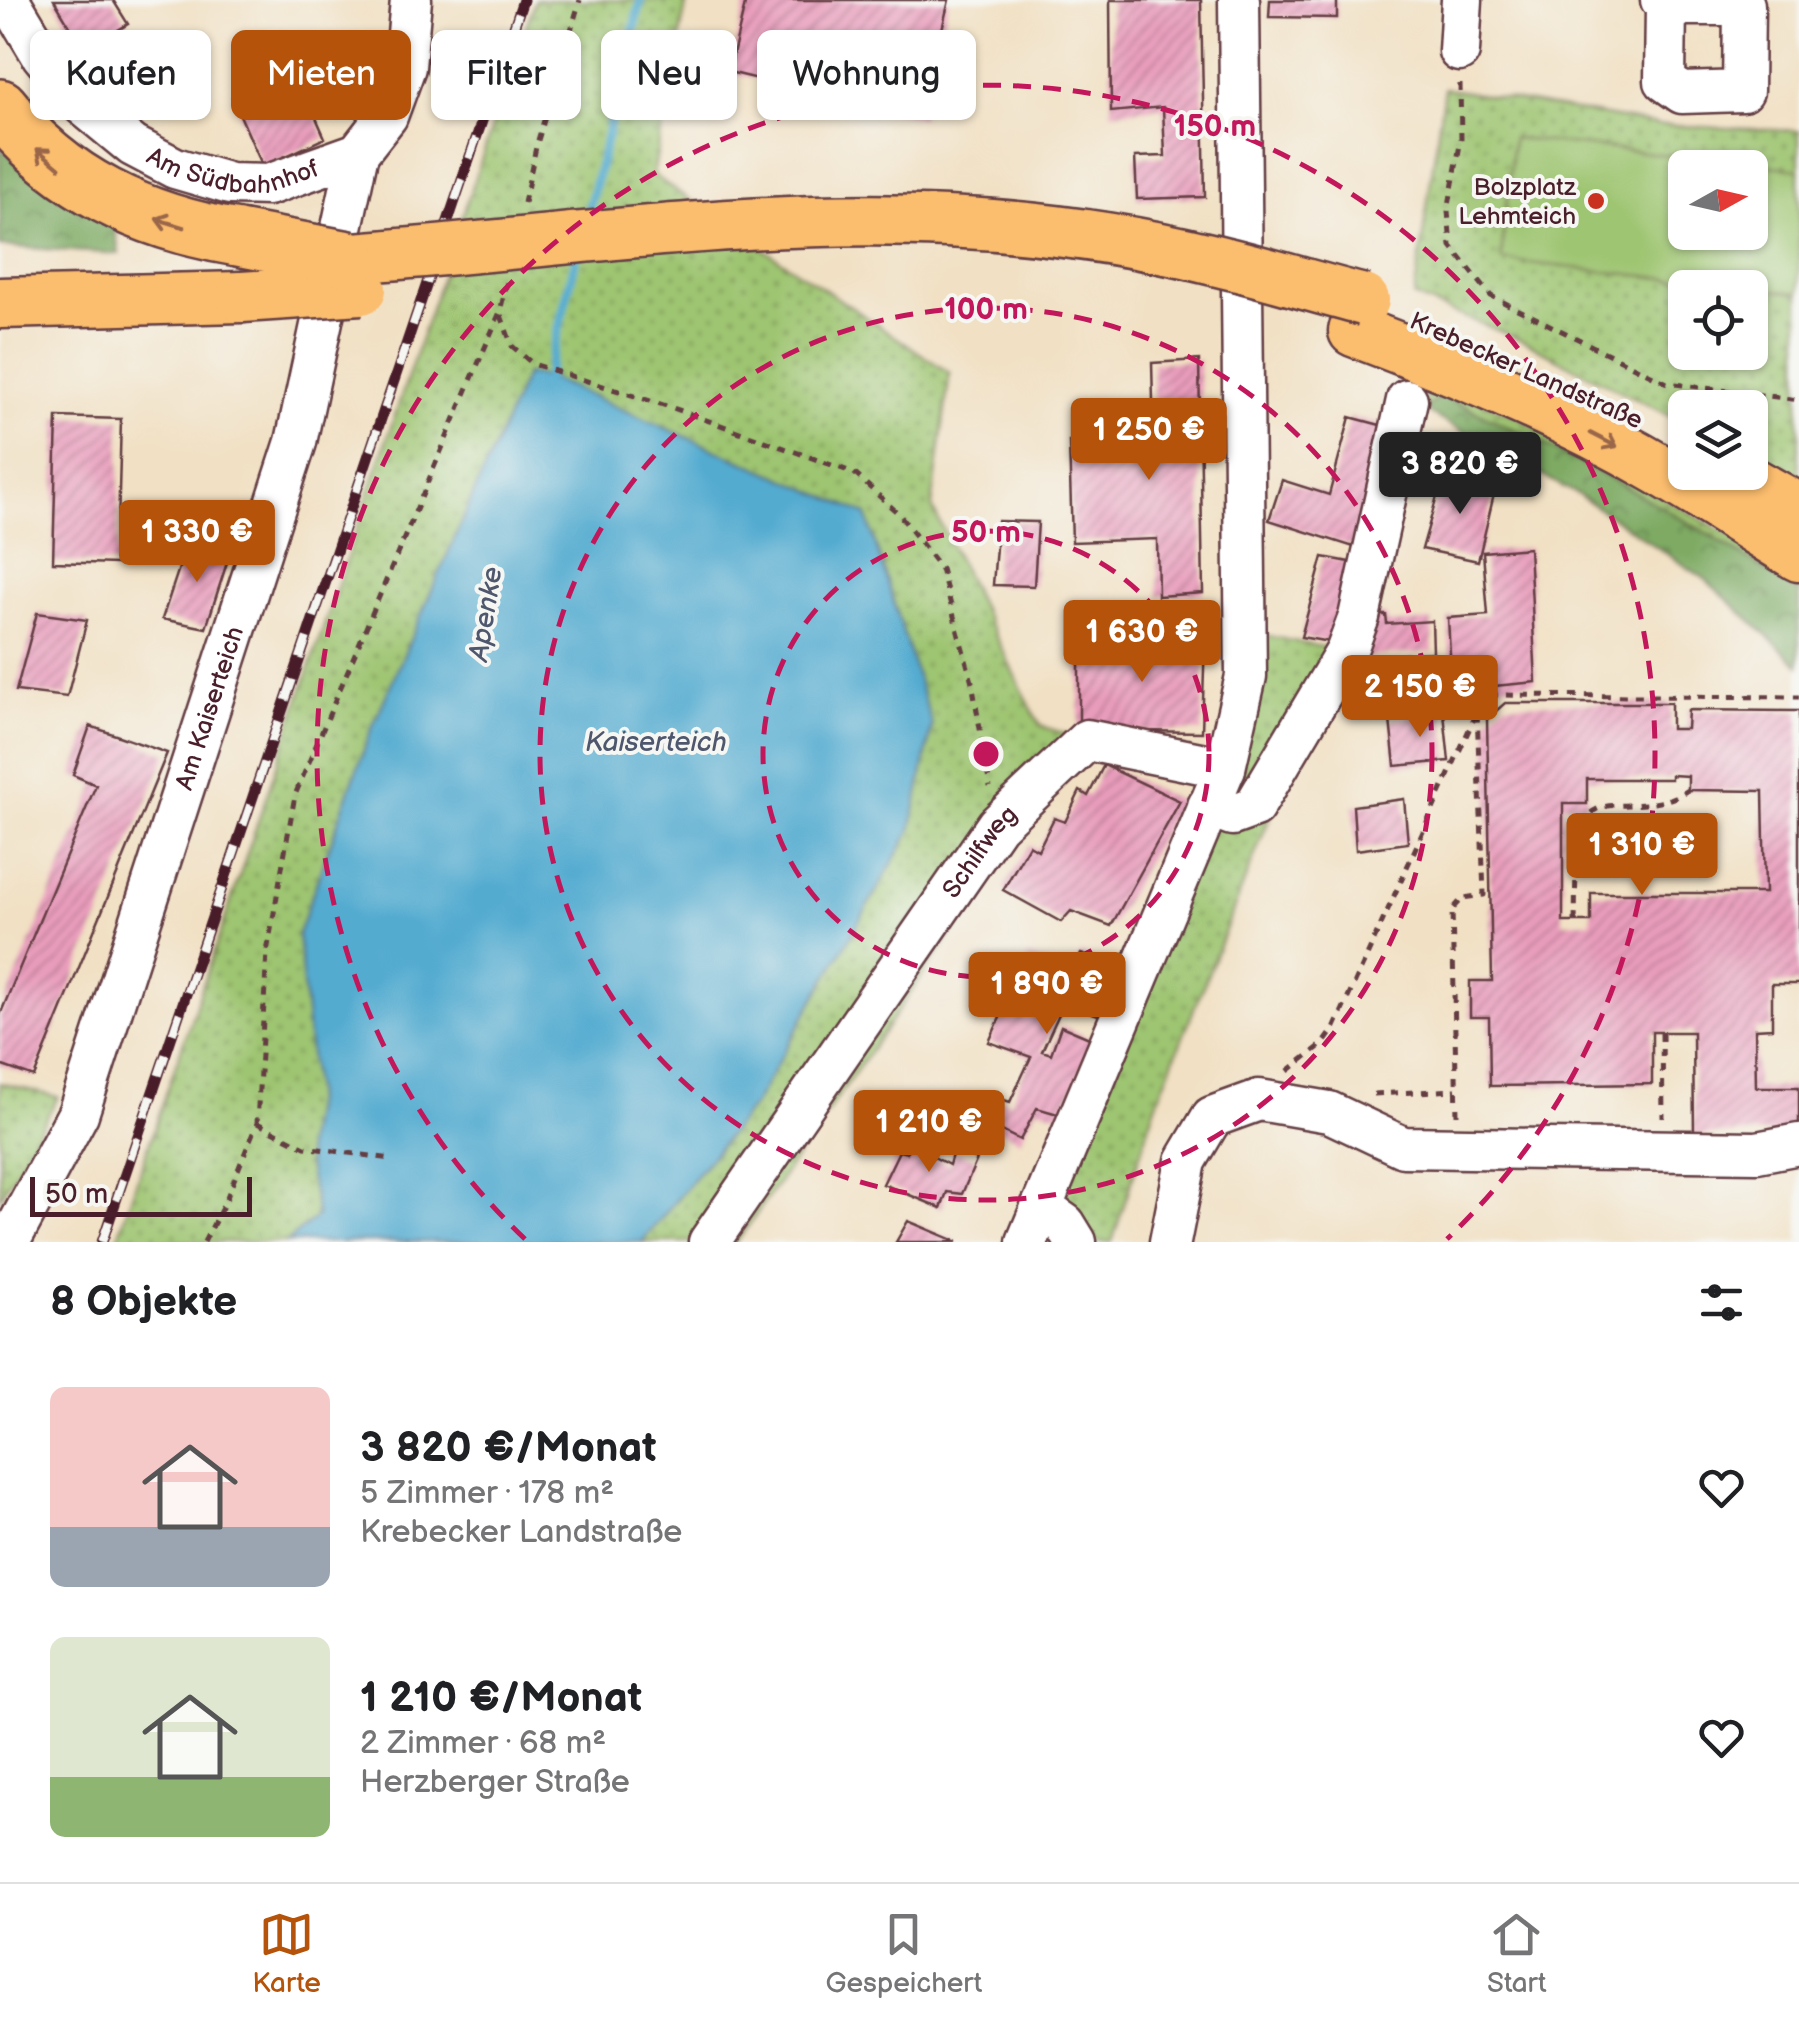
<!DOCTYPE html>
<html lang="de">
<head>
<meta charset="utf-8">
<style>
	:root { --surface:#fff; --page:#f2f2f2; --text:#202124; --muted:#757577; --line:#e0e0e0; --accent:#b45309 }
	body { margin:0; font-family:"Balsamiq Sans",sans-serif; background:var(--page); color:var(--text); height:100vh; display:flex; flex-direction:column; font-size:38px; white-space:nowrap }
	* { box-sizing:border-box; margin:0 }
	p { font-size:32px; color:var(--muted) }
	.icon { flex:none; width:55px; height:55px; fill:none; stroke:currentColor; stroke-width:2; stroke-linecap:round; stroke-linejoin:round }
	.map { position:relative; height:1242px; overflow:hidden }
	.details { display:flex; flex-direction:column; background:var(--surface); flex:1 }
	.details>* { flex:none }
	.guide { position:absolute; left:30px; top:30px; width:1000px; height:90px; display:flex; gap:20px }
	.needle { width:65px; rotate:82deg }
	.tools { position:absolute; left:1668px; top:150px; display:grid; gap:20px }
	.tools a { display:grid; place-items:center; width:100px; height:100px; border-radius:15px; background:var(--surface); box-shadow:0 2px 8px #0004; font-size:50px }
	.scale { position:absolute; left:30px; bottom:25px; width:222px; box-sizing:border-box; padding-left:10px; border:5px solid #4a1f2b; border-top:0; font-size:28px; line-height:35px; white-space:nowrap; color:#4a1f2b; -webkit-text-stroke:8px #f6f6f2; paint-order:stroke }
	.price { position:absolute; translate:-50% -85px; padding:0 22px; border-radius:10px; background:var(--accent); color:#fff; font-size:32px; line-height:65px; filter:drop-shadow(0 2px 5px #0008) }
	.price::after { content:''; position:absolute; left:50%; top:60px; width:30px; height:22px; margin-left:-15px; background:inherit; clip-path:polygon(0 0,100% 0,50% 100%) }
	.price.selected { background:#222; color:#fff }
	ul { padding:0; list-style:none }
	li { display:flex; align-items:center; gap:30px; height:250px; padding:0 50px }
	li span { display:grid; place-items:center; flex:none; width:280px; height:200px; border-radius:15px; color:#555 }
	li>.icon { margin-inline-start:auto }
	span .icon { width:120px; height:120px; fill:#fffc; stroke-width:1 }
	li b { font-size:42px }
	h2 { display:flex; justify-content:space-between; align-items:center; height:120px; padding:0 50px; font-size:42px }
	.tag { padding:0 35px; border-radius:15px; background:var(--surface); box-shadow:0 2px 8px #0004; font-size:35px; line-height:90px }
	.tag.selected { background:var(--accent); color:#fff }
	.menu { display:flex; justify-content:space-around; align-items:center; height:140px; border-top:2px solid var(--line); background:var(--surface); font-size:28px; color:var(--muted) }
	.menu a { display:grid; justify-items:center; gap:5px }
	.menu .selected { color:var(--accent) }
	.map>svg:first-child { display:block }
	.grass { fill:url(#grass-dots); stroke:#74724e; stroke-width:2.5; fill-rule:evenodd }
	.forest { fill:url(#forest-crowns); stroke:#646447; stroke-width:2.5 }
	.garden { fill:#9ec571; stroke:#74724e; stroke-width:2.5; fill-rule:evenodd }
	.water { fill:#53abd0; stroke:#4e657e; stroke-width:2.5 }
	.lines { fill:none; stroke-linecap:round; stroke-linejoin:round }
	.stream { stroke:#53abd0; stroke-width:9 }
	.building { fill:url(#building-hatch); fill-rule:evenodd }
	.minor-casing { stroke:#633c42; stroke-width:45 }
	.major-casing { stroke:#633c42; stroke-width:55 }
	.highway-casing { stroke:#633c42; stroke-width:60 }
	.path { stroke:#633c42; stroke-width:5; stroke-dasharray:8 8; stroke-linecap:butt }
	.minor { stroke:#fff; stroke-width:40 }
	.major { stroke:#fbbd6e; stroke-width:50 }
	.highway { stroke:#fbbd6e; stroke-width:55 }
	.rail-casing { stroke:#4a1f2b; stroke-width:11 }
	.rail { stroke:#f6f6f2; stroke-width:8; stroke-dasharray:22; stroke-linecap:butt }
	.major-bridge-casing { stroke:#633c42; stroke-width:55; stroke-linecap:butt }
	.highway-bridge-casing { stroke:#633c42; stroke-width:60; stroke-linecap:butt }
	.major-bridge { stroke:#fbbd6e; stroke-width:50 }
	.highway-bridge { stroke:#fbbd6e; stroke-width:55 }
	.oneway { stroke:#9a6649 }
	.ring { fill:none; stroke:#c2185b; stroke-width:5; stroke-dasharray:18 12 }
	.poi-dot { fill:#c8321e; stroke:#f6f6f2; stroke-width:4 }
	.labels { text-anchor:middle; dominant-baseline:central; stroke-width:8; stroke-linejoin:round; paint-order:stroke }
	.street-label { font-size:25px; fill:#4a1f2b; stroke:#f6f6f2 }
	.poi-label { font-size:25px; fill:#4a1f2b; stroke:#f6f6f2; text-anchor:end }
	.water-label { font-size:28px; font-style:italic; fill:#4e576d; stroke:#f6f6f2 }
	.centre { fill:#c2185b; stroke:#f6f6f2; stroke-width:5 }
	.ring-label { font-size:30px; text-anchor:middle; font-weight:bold; fill:#c2185b; stroke:#f6f6f2; stroke-width:8; stroke-linejoin:round; paint-order:stroke }
</style>
</head>
<body>
<div class="map">
<svg width="1799" height="1242" viewBox="0 0 1799 1242">
	<defs>
		<pattern id="grass-dots" width="8" height="8" patternUnits="userSpaceOnUse" patternTransform="scale(2.5)"><rect width="8" height="8" fill="#9ec571"/><path d="M2 2h.1M6 6h.1" fill="none" stroke="#839f5d" stroke-width="1.8" stroke-linecap="round"/></pattern>
		<pattern id="forest-crowns" width="20" height="18" patternUnits="userSpaceOnUse" patternTransform="scale(2.5)"><rect width="20" height="18" fill="#7eaa63"/><path d="M2 6a3 3 0 1 1 6 0M12 15a3 3 0 1 1 6 0" fill="none" stroke="#698a52"/></pattern>
		<pattern id="building-hatch" width="6" height="6" patternUnits="userSpaceOnUse" patternTransform="scale(2.5)"><rect width="6" height="6" fill="#e99dbc"/><path d="M-1 1l2-2M0 6l6-6M5 7l2-2" fill="none" stroke="#bf7f99"/></pattern>
	</defs>
	<rect width="100%" height="100%" fill="#f6f6f2"/>
	<filter id="ink" filterUnits="userSpaceOnUse"><feTurbulence type="fractalNoise" baseFrequency=".01" numOctaves="2"/><feDisplacementMap in="SourceGraphic" scale="20" xChannelSelector="R" yChannelSelector="G"/><feConvolveMatrix kernelMatrix="1 2 1 2 8 2 1 2 1" color-interpolation-filters="sRGB"/></filter>
	<filter id="wash" filterUnits="userSpaceOnUse"><feTurbulence type="fractalNoise" baseFrequency=".0048" numOctaves="4" result="noise"/><feDisplacementMap in="SourceGraphic" scale="40" xChannelSelector="R" yChannelSelector="G"/><feGaussianBlur stdDeviation="2.25" result="paint"/><feColorMatrix in="noise" values="0 0 0 0 0 0 0 0 0 0 0 0 0 0 0 0 0 1.4 0 .05"/><feComposite in="paint" operator="in"/></filter>
	<g filter="url(#wash)">
		<rect width="100%" height="100%" fill="#f1e0c3"/>
		<path class="grass" d="M535,0H687L653,175L950,373L932,507L1040,726L1087,740L737,1242H116Z
			M1444,88L1658,125L1799,131V489L1750,461V408H1685V424L1519,339L1414,297ZM1685,168H1750V232H1685ZM1685,288H1750V352H1685Z
			M1427,378L1519,418L1799,574V593C1685,514 1566,453 1441,395L1425,411Z
			M1264,635L1346,652L1318,696L1156,1105L1112,1242H1027Z
			M0,1083L58,1097L0,1198Z"/>
		<path class="forest" d="M0,148L56,192L115,227L119,254L0,246Z
			M1440,395C1567,453 1684,514 1799,593V665L1705,579L1580,496L1425,411Z"/>
		<path class="garden" d="M1513,138L1799,169V293L1501,260ZM1685,168H1750V232H1685Z"/>
		<path class="water" d="M526,374L547,377L866,514L932,725L911,831L754,1104L642,1242H287L317,1216L305,1147L314,1094L298,934L371,730Z"/>
		<g class="lines">
			<path class="stream" d="M586,220L641,0
				M545,385L577,254"/>
		</g>
		<g id="blocks">
			<path class="building" d="M54,0H113L128,24L84,50Z
				M746,0H949L921,118L729,72Z
				M1110,0H1201L1205,197L1137,199L1135,157L1165,156L1163,107L1111,112Z
				M1270,0H1337V18L1269,17Z
				M294,68L325,138L263,167L232,97Z
				M1199,360L1203,593L1158,596L1157,539L1072,542L1069,441L1154,440L1152,363Z
				M57,417L121,419L117,564L53,562Z
				M1350,417L1395,429L1363,550L1269,520L1282,480L1329,495Z
				M1444,472L1496,486L1478,561L1422,549Z
				M998,521L1038,522L1034,586L993,585Z
				M188,541L231,550L206,628L162,619Z
				M1529,548L1536,682L1452,690L1448,618L1488,615L1483,552Z
				M1323,557L1360,564L1341,644L1301,637Z
				M37,613L87,620L67,697L16,691Z
				M1364,615H1386L1387,624L1432,621L1433,652L1364,657Z
				M1205,638L1202,732L1079,730V639Z
				M1383,668V677L1419,673L1420,693L1360,700L1361,669Z
				M1505,703H1671V729H1687L1688,710L1799,711V984H1772V1028L1755,1029L1756,1087H1799V1133L1694,1135L1693,1032H1652V1084L1490,1086L1489,1017H1470V981H1492L1487,719ZM1671,775L1688,776V790L1763,791L1765,893H1591V922H1563V804H1587V779H1671Z
				M1444,713L1449,761L1395,766L1390,720Z
				M90,726L167,753L34,1077L0,1065V1015L96,785L73,775Z
				M1104,765L1180,801L1111,926L1071,911L1061,922L1003,890L1029,845L1038,850L1054,818L1065,822L1080,791L1088,796Z
				M1404,799L1408,843L1356,850L1353,806Z
				M1081,954L1128,972L1109,1019L1064,1003L1042,1051L1051,1054L1061,1026L1094,1040L1061,1115L1037,1108L1020,1140L966,1113L980,1092L1010,1102L1031,1057L989,1042L1028,956L1071,972Z
				M911,1145L949,1165L953,1151L977,1159L962,1194L947,1192L941,1208L883,1184L899,1151L907,1153Z
				M908,1221L958,1242H896Z"/>
		</g>
	</g>
	<g filter="url(#ink)">
		<use href="#blocks" fill-opacity="0" stroke="#633c42" stroke-width="2.5"/>
		<g class="lines">
			<defs>
				<g id="minor">
					<path id="s1" d="M9,0L42,55L83,105L133,146L175,168L230,184L268,185L358,153L387,116L405,67L411,0"/>
					<path d="M1661,0L1666,5H1744L1743,91L1682,93L1665,81L1666,5"/>
					<path d="M1459,51L1462,0"/>
					<path d="M1208,806L1232,815L1254,807L1346,652L1359,617L1407,400"/>
					<path d="M1041,1207L1065,1224L1076,1242"/>
					<path id="s2" d="M9,1242L78,1114L296,442L358,153"/>
					<path id="s3" d="M709,1242L997,825L1087,740L1225,768"/>
					<path d="M1027,1242L1225,768L1246,676L1239,0"/>
					<path d="M1170,1242L1186,1161L1212,1117L1259,1100L1329,1112L1403,1147L1757,1152L1799,1144"/>
				</g>
				<path id="major" d="M0,303L242,297
					M1354,331C1457,370 1560,412 1655,467C1704,495 1751,527 1799,556
					M1733,472L1799,509"/>
				<path id="highway" d="M0,107C61,184 142,222 238,238"/>
			</defs>
			<use href="#minor" class="minor-casing"/>
			<use href="#major" class="major-casing"/>
			<use href="#highway" class="highway-casing"/>
			<path class="path" d="M1460,84L1461,139L1448,211L1451,246L1491,296L1667,383L1799,400
				M524,203L536,147L580,0
				M501,315L512,346L533,364L673,408L854,473L899,514L941,569L972,682L990,787
				M1575,922C1576,897 1573,829 1591,813C1601,804 1615,806 1628,805C1652,804 1668,803 1688,790
				M1662,1033L1663,1118
				M1288,1071L1324,1043L1334,1029L1476,714
				M1374,1094L1456,1090
				M1457,1115L1452,910L1463,898L1484,895L1477,711L1488,695L1799,697
				M257,1123L305,1147L392,1159
				M204,1242L225,1202L257,1123L267,952L295,795L500,312L507,282"/>
			<use href="#minor" class="minor"/>
			<use href="#major" class="major"/>
			<use href="#highway" class="highway"/>
			<defs>
				<path id="rail" d="M102,1242L523,0"/>
			</defs>
			<use href="#rail" class="rail-casing"/>
			<use href="#rail" class="rail"/>
			<defs>
				<path id="major-bridge" d="M309,261C521,248 734,212 947,222C1034,226 1125,238 1210,259C1262,271 1313,287 1364,300
					M242,297L361,289"/>
				<path id="highway-bridge" d="M238,238L349,259"/>
			</defs>
			<use href="#major-bridge" class="major-bridge-casing"/>
			<use href="#highway-bridge" class="highway-bridge-casing"/>
			<use href="#major-bridge" class="major-bridge"/>
			<use href="#highway-bridge" class="highway-bridge"/>
		</g>
		<defs><path id="oneway-shaft" d="M-6 0H5M1.5-3L5.5 0L1.5 3" fill="none" stroke-width="1.6" stroke-linecap="round" stroke-linejoin="round" transform="scale(2.5)"/></defs>
		<g class="oneway">
			<use href="#oneway-shaft" transform="translate(48 158) rotate(-140)"/>
			<use href="#oneway-shaft" transform="translate(170 223) rotate(-163)"/>
			<use href="#oneway-shaft" transform="translate(1604 440) rotate(27)"/>
		</g>
	</g>
	<g class="ring">
		<circle cx="986" cy="754" r="223"/>
		<circle cx="986" cy="754" r="446"/>
		<path d="M525 1239A669 669 0 1 1 1447 1239"/>
	</g>
	<circle class="poi-dot" cx="1596" cy="201" r="10"/>
	<g class="labels">
		<g class="street-label">
			<text stroke="none"><textPath href="#s1" startOffset="300">Am Südbahnhof</textPath></text>
			<text transform="translate(1526 371) rotate(24)">Krebecker Landstraße</text>
			<text stroke="none"><textPath href="#s2" startOffset="572">Am Kaiserteich</textPath></text>
			<text stroke="none"><textPath href="#s3" startOffset="475">Schilfweg</textPath></text>
		</g>
		<g class="poi-label">
			<text x="1576" y="187">Bolzplatz<tspan x="1576" dy="29">Lehmteich</tspan></text>
		</g>
		<g class="water-label">
			<text transform="translate(486 614) rotate(-81)">Apenke</text>
			<text x="656" y="742">Kaiserteich</text>
		</g>
	</g>
	<circle cx="986" cy="754" r="15" class="centre"/>
	<g class="ring-label">
		<text x="1215" y="136">150 m</text>
		<text x="986" y="319">100 m</text>
		<text x="986" y="542">50 m</text>
	</g>
</svg>
<div class="tools">
<a><svg class="needle" viewBox="-14 -14 28 28"><path d="M0-13l5 13h-10z" fill="#e53935"/><path d="M0 13l5-13h-10z" fill="#757577"/></svg></a>
<a><svg class="icon" aria-label="locate" viewBox="0 0 24 24"><circle cx="12" cy="12" r="6"/><path d="M12 2v4M12 18v4M2 12h4M18 12h4"/></svg></a>
<a><svg class="icon" aria-label="layers" viewBox="0 0 24 24"><path d="M12 4l9 5-9 5-9-5zM3 14l9 5 9-5"/></svg></a>
</div>
<div class="scale">50 m</div>
<b class="price" style="left:1149px;top:483px">1 250 €</b>
<b class="price selected" style="left:1460px;top:517px">3 820 €</b>
<b class="price" style="left:197px;top:585px">1 330 €</b>
<b class="price" style="left:1142px;top:685px">1 630 €</b>
<b class="price" style="left:1420px;top:740px">2 150 €</b>
<b class="price" style="left:1642px;top:898px">1 310 €</b>
<b class="price" style="left:1047px;top:1037px">1 890 €</b>
<b class="price" style="left:929px;top:1175px">1 210 €</b>
<div class="guide">
<a class="tag">Kaufen</a>
<a class="tag selected">Mieten</a>
<a class="tag">Filter</a>
<a class="tag">Neu</a>
<a class="tag">Wohnung</a>
</div>
</div>
<section class="details">
<h2>8 Objekte<svg class="icon" aria-label="filters" viewBox="0 0 24 24"><path d="M4 7h16M4 17h16"/><circle cx="9" cy="7" r="2"/><circle cx="15" cy="17" r="2"/></svg></h2>
<ul>
<li><span style="background:linear-gradient(#f6c9c9 70%,#9aa5b1 0)"><svg class="icon" aria-label="home" viewBox="0 0 24 24"><path d="M3 11l9-7 9 7M6 9v11h12V9"/></svg></span><div><b>3 820 €/Monat</b><p>5 Zimmer · 178 m²</p><p>Krebecker Landstraße</p></div><svg class="icon" aria-label="heart" viewBox="0 0 24 24"><path d="M12 20l-8-8c-3-5 5-10 8-4 3-6 11-1 8 4z"/></svg></li>
<li><span style="background:linear-gradient(#dfe7d0 70%,#8fb573 0)"><svg class="icon" aria-label="home" viewBox="0 0 24 24"><path d="M3 11l9-7 9 7M6 9v11h12V9"/></svg></span><div><b>1 210 €/Monat</b><p>2 Zimmer · 68 m²</p><p>Herzberger Straße</p></div><svg class="icon" aria-label="heart" viewBox="0 0 24 24"><path d="M12 20l-8-8c-3-5 5-10 8-4 3-6 11-1 8 4z"/></svg></li>
</ul>
</section>
<nav class="menu">
<a class="selected"><svg class="icon" aria-label="map" viewBox="0 0 24 24"><path d="M3 6l6-2 6 2 6-2v14l-6 2-6-2-6 2zM9 4v14M15 6v14"/></svg>Karte</a>
<a><svg class="icon" aria-label="saved" viewBox="0 0 24 24"><path d="M7 4h10v16l-5-4-5 4z"/></svg>Gespeichert</a>
<a><svg class="icon" aria-label="home" viewBox="0 0 24 24"><path d="M3 11l9-7 9 7M6 9v11h12V9"/></svg>Start</a>
</nav>
</body>
</html>
